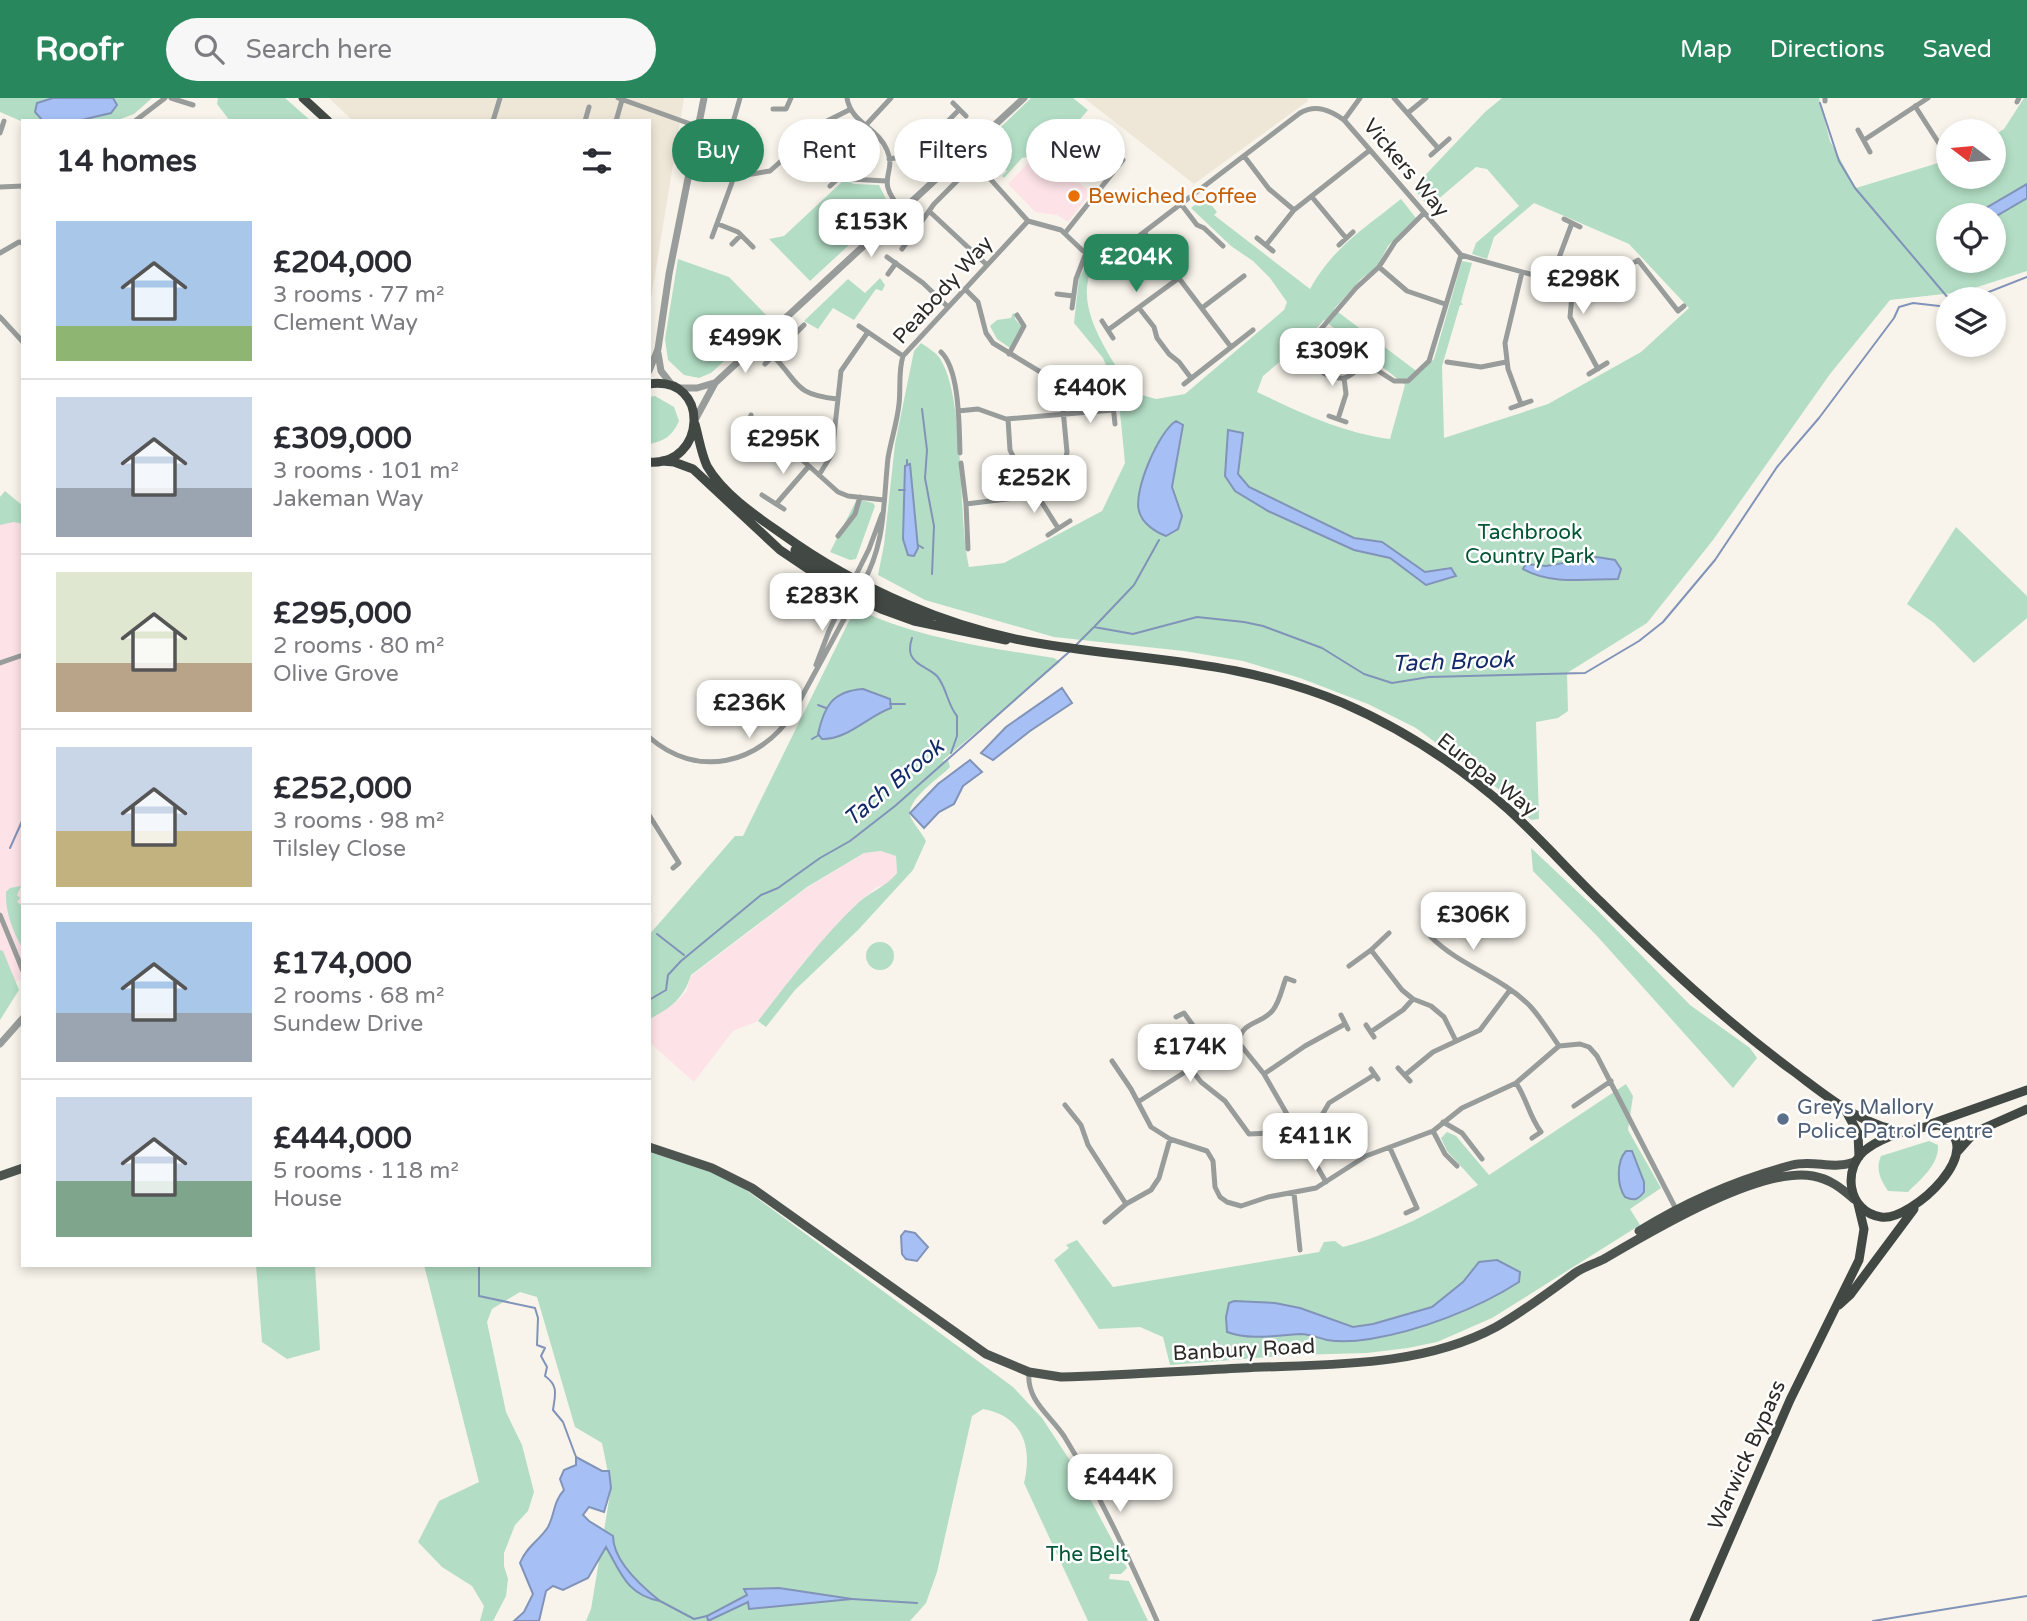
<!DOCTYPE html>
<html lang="en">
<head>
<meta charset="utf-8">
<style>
	:root { --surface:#fff; --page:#f7f7f7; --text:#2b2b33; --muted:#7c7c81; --line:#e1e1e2; --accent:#29875e }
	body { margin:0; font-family:"Varela Round",sans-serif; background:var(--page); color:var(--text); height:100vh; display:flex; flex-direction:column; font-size:26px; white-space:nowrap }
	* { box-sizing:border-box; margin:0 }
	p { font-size:23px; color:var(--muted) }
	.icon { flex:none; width:38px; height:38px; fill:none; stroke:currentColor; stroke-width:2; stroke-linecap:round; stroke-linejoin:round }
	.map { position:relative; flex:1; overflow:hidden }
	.side { position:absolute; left:21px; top:21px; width:630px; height:1148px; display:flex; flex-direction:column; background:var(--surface); border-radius:0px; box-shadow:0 4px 10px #0003 }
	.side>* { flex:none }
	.top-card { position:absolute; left:672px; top:21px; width:665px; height:63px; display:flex; gap:14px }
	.needle { width:46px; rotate:286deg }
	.controls { position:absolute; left:1936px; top:21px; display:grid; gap:14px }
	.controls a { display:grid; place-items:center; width:70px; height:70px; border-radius:50%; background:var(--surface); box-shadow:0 4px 10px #0003; font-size:35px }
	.price { position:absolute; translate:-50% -60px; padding:0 16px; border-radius:14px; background:#fff; color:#222; font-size:23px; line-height:46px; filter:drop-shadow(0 2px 4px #0008) }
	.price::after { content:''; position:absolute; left:50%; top:42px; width:21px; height:16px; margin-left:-10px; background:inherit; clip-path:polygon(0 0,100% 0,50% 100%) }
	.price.on { background:var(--accent); color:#fff }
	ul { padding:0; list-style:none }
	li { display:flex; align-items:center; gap:21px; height:175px; padding:0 35px }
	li+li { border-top:2px solid var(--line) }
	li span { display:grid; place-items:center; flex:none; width:196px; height:140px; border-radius:0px; color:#555 }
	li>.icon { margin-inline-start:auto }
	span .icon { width:84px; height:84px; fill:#fffc; stroke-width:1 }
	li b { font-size:30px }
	h2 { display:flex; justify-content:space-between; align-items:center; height:84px; padding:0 35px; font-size:30px }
	.pill { padding:0 24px; border-radius:32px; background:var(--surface); box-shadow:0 4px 10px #0003; font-size:24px; line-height:63px }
	.pill.on { background:var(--accent); color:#fff }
	header { display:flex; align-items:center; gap:42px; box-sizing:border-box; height:98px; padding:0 35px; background:var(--accent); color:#fff }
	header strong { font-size:33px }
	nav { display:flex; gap:38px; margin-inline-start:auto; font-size:24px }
	.search { width:490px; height:63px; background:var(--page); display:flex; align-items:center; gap:18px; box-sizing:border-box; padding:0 24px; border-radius:38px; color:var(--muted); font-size:26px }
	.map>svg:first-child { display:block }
	.commercial { fill:#fde3e7 }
	.built { fill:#eee7d7 }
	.green { fill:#b3dec5; fill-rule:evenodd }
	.water { fill:#a6c0f6; stroke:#8193b8; stroke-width:2 }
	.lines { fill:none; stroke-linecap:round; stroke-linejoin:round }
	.stream { stroke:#8193b8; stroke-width:2 }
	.minor { stroke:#989c9a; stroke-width:5 }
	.tertiary { stroke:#989c9a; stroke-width:7 }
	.primary { stroke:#4e5551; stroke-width:9 }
	.trunk { stroke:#424844; stroke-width:9 }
	.food-dot { fill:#e8710a; stroke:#fff; stroke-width:2.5 }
	.service-dot { fill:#5c6f8a; stroke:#fff; stroke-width:2.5 }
	.labels { text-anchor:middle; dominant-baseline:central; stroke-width:5; stroke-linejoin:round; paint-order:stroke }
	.street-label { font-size:21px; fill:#2c2a27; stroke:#fff }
	.food-label { font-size:21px; fill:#c56008; stroke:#fff; text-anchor:start }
	.park-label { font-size:21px; fill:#035635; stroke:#fff }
	.service-label { font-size:21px; fill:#4e5e75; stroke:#fff; text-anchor:start }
	.water-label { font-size:23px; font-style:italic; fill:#122a68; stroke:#fff }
</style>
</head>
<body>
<header>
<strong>Roofr</strong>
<div class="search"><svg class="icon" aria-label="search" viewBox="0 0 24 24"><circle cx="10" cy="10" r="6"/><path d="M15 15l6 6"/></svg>Search here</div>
<nav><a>Map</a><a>Directions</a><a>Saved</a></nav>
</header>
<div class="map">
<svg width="2027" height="1523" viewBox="0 0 2027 1523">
	<rect width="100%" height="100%" fill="#f8f4eb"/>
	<path class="commercial" d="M1041,53L1091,95L1068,124L1057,117L1035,114L1008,86L1027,66L1029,57H1038Z
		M5,393L23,408V880L16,884L0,918V399Z
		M881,753L896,758L897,775L888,787L877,789L859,804L807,860L758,923L733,933L694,984L649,944V921L677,903L686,894L691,878L808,789L864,755Z"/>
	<path class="built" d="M329,0H684L649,213V23H353Z
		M1084,0H1307L1308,3L1194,86Z"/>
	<path class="green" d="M0,0H152L134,16L115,23L23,24L0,14Z
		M218,0H285L311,23H230L217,6Z
		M1031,0H1073L1088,12L1057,48L1049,43L1038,57L1022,60L1004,80L1002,78L1007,73L980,49Z
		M1502,0H1819L1830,43L1856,90L1948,62V79H1993V38L2004,31L2024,0H2027V173L1962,194L1890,202L1830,276L1713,442L1647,525L1567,575L1568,613L1558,620L1536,624L1539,721L1531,722L1497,690L1416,630L1368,606L1300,580L1243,563L1184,553L1054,539L925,502L878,477L884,447L895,346L914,253L921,245C927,249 935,254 939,259C966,298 957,416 969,469L1004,465L1102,413L1125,365L1119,304L1113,284L1103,260L1074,225L1079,180L1090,160L1098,161C1066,204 1111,256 1131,294L1156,301L1185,296L1284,212L1287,204L1270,180L1253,163L1231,148L1191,110L1205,99L1217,114L1214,117L1310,191C1334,148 1364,131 1401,101L1416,120L1388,148L1377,169L1361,181L1334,211L1419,275L1434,261L1462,163L1472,165L1461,204L1463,207H1460L1442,268L1444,340L1548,306L1641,254L1689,210L1629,146L1534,105L1494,139L1487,161L1472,156L1476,145L1519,108L1487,71L1476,69L1429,109L1413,90L1485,14ZM1948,117H1993V163H1948ZM1324,222L1405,287L1390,341C1343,335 1299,314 1257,294L1263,278L1307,241Z
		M844,82L854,86L879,87L890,109L810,183L769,141L784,138Z
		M678,161L729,179L770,221L711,275L699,280L684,277L668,262L665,241Z
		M880,180L885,187L882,193L876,191L854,222L833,210L818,231L804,223L848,181L865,195Z
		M1013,215L1016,217L1015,221L1022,229L1010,250L997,241L990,228L997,222L1011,220Z
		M655,298L674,309L679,323C672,338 665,343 649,346V299Z
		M5,393L23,408V426L14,424L0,427V399Z
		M857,401L873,405L875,408L856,461L850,462L830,454Z
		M1956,429L2027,498V520L1974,565L1934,525L1907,506Z
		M863,514C924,541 989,550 1054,560L1060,564L942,663L948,662L950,669C940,680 903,703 911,720C915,728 922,735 926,743L913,772L858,832L795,892L766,929L758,923C790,882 821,840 858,805C871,793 886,789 897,775L896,758L881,753L864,755L807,789L691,877C684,900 670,911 649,921V837L735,738H743L851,519Z
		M1531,750L1596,811L1690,907L1750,950L1757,960L1733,990L1598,839L1533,773Z
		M21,788L17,797L20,800L17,804L23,808V851C13,834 5,814 6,794L10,790Z
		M866 858a14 14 0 1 1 28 0a14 14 0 1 1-28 0Z
		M0,852L3,853L19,892L0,922Z
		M1626,986L1633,998L1628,1032L1661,1090L1630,1111L1640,1127L1492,1220L1437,1244L1408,1250L1367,1255L1294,1257L1170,1267L1163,1239L1140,1229L1099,1231L1054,1162L1069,1150L1066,1147L1077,1142L1113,1189L1319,1154L1324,1144L1335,1143L1343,1149C1392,1136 1435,1113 1478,1087L1447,1053L1441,1040L1447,1034L1456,1038L1489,1077Z
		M1929,1043L1938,1047C1939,1067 1921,1081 1908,1094L1888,1093C1881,1082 1875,1072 1881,1058Z
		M649,1054L712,1074L746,1092L1013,1289L1042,1320L1069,1361L1127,1470L1121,1476H1110L1109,1481L1129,1483L1148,1523H1088L1024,1385C1033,1348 1022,1318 983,1311L972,1318L937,1474L926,1505L910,1523H586L591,1511L611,1390L602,1345L575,1329L537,1199L520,1194L492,1211L487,1224L506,1314L522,1347L534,1394L528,1413L515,1427L504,1455V1468L508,1481L506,1498L493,1523H480L484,1508L472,1488L442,1469L418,1444L439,1403L479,1384L424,1167H649Z
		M256,1167H315L320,1252L287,1261L262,1244Z"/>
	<path class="water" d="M53,0H113L117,7L111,15L77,23H43L35,14L37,5Z
		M2027,86V100L1993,120V117H1974Z
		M1176,323L1183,327L1172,389L1182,418L1178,431L1166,438C1155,434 1142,425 1139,413C1133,393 1159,333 1176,323Z
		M1228,332L1243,335L1238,376L1249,389L1354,440L1382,444L1425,474L1451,470L1456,478L1426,487L1390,460L1354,452L1268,413L1235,393L1225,378Z
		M910,366L918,450L914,458L908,457L903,441L905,368Z
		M1597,459L1615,462L1621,471L1618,481C1587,481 1551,487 1523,471L1526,466L1546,468Z
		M1062,590L1072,605L1030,633L993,662L981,655L1006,629Z
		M863,591L890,601L891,610C868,618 847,642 822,641L818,636C824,609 832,593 863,591Z
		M970,662L982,674L963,688L954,706L939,714L924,730L910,715L938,686Z
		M1626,1053H1632L1644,1084V1094C1638,1102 1634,1103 1625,1099C1617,1087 1616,1064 1626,1053Z
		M905,1133L915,1135L928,1149L917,1163L906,1161L902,1156L901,1138Z
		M1497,1162L1520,1174L1519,1184C1477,1211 1419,1233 1370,1241C1357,1243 1340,1244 1327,1242C1319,1240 1309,1236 1301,1236C1275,1237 1253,1243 1227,1234L1226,1219L1229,1205L1234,1203L1275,1205L1300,1210L1353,1229L1373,1226L1432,1209L1463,1184L1479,1164Z
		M576,1359L602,1373H609L611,1390L604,1414L589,1409L583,1417L589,1423L613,1438C613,1463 641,1488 660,1503C627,1497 621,1475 606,1449L588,1480L563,1492L553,1488L546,1493L539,1523H514L524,1514L533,1496L520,1465C526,1449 539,1443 548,1429C555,1416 553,1404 564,1392L560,1381L564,1372L576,1367Z
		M779,1490L852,1501L749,1511L748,1504L708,1523L707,1518L747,1497L744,1491Z"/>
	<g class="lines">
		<path class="stream" d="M1820,5L1839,63L1855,90L1949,201
			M846,117L855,115
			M1971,201L2027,179
			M922,311L927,352L925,380L934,428L932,476
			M907,362V367
			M899,392H905
			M918,447L923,450
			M1095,528L1134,487L1159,442
			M912,540C910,546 909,551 911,557C915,567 929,570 937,578C947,590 947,606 957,618V638L951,655
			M1075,548L1094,529L1133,536L1197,519L1244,524L1263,528L1322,550L1364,576L1392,585L1429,579L1585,575L1639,543L1663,524L1715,462L1777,369L1819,320L1894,220L1899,209L1913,205L1948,209
			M890,606H905
			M818,607L826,610
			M812,641L819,637
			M10,750L23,721
			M657,836L684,857
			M649,902L666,892L668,877L681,863L761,797L778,790L820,760L850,743L895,708L1069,554
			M479,1167V1198L535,1210L538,1220L537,1247L545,1250L541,1258L547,1269L545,1278C559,1288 555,1297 553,1312L563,1324L576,1359
			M852,1501L917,1505
			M660,1503L694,1521L707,1518
			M1873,1523L2027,1498"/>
		<path class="minor" d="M171,0L193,7
			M618,0L696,28
			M740,0L728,42L734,79L770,73L825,24L849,12
			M847,0C851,25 878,30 887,52C898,77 872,80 903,113
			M1394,0L1438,50
			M1825,0V3
			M2017,4L2019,0
			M953,5L966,18
			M1915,8L1947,58
			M773,11H786L791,0
			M1409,14L1426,0
			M1344,22L1360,0
			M135,23L165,0
			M493,23L500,0
			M585,23L589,9
			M616,23L622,2
			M865,28L891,0
			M1858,32L1870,54
			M0,35L4,23
			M1864,42L1928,0
			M966,54L1028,123L1061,132L1083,153L1095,157L1111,156L1135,141L1300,15C1316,6 1330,12 1344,22L1461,157L1562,185L1589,188L1608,181L1638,162L1678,213L1684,208
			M1431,57L1449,41
			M1244,58L1269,91L1294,112
			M889,61C920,59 938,32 959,12
			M835,67L850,81L886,83
			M830,88L843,76
			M0,89L23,88
			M1312,99L1346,140
			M1181,106L1197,127L1204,130L1223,148
			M929,113L987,167
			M1564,121L1580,129
			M894,122L911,137
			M718,126L738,134L753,149
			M1144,134L1231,249
			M1065,135L1123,62
			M712,139L734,79
			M1257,140L1273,153
			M732,146L741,137
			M1266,147L1294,112L1370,52
			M1339,147L1353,134
			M902,151L934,106L959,81
			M0,155L19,144L23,145
			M887,159L923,185L947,208
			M1379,169L1407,193L1445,206
			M888,176L896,165
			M1551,181L1572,125
			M1573,187L1570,219L1598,271
			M965,191L978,204L986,235L993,245L1047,278L1058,290L1062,301L1067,354L1065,363L1058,373L1015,400L966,406
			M1057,196L1073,198
			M1072,210L1076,181L1086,155
			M1139,210L1154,229L1157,240L1169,256L1179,264L1191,280
			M1202,210L1244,178
			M0,219L23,244
			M1102,223L1113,240
			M859,228L903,258
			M1108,232L1179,180
			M1300,253C1309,265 1326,282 1344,280C1354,278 1358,267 1369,267L1394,283H1408L1429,263L1461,157
			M941,254C960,272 959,329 960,355
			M1009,256L1024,228L1017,217
			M773,258C800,285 793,296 837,301
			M1292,258L1310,244L1356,190L1379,169L1395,144L1424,115
			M1447,264L1481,269L1506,264
			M765,266L804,227
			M1589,276L1607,265
			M1184,286L1253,232
			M1112,298L1115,326
			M1521,306L1508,271L1505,245L1522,174
			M1511,310L1531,303
			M958,313L978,311L1006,321L1113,312
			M1329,318L1346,324
			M1008,321L1010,352L1014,360L1058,430
			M1338,321L1346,296L1344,280
			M749,327L770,333L838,394L848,398L884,402
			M746,341L751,317
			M961,365L966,406L968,451
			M819,377L832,356L841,273L868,234
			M762,397L784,411
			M777,405L809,368
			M1048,437L1070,423
			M838,438L855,416L860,399
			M854,481L869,451L882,416
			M862,487C886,445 883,406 888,360C891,342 897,325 899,306C901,290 898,274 903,258L1028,123
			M0,565L23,557
			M816,567L829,533L848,493
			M649,639C697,682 760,666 793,615L856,499
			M649,717L679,765L673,770
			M0,817L23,873
			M1431,839C1460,868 1502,879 1530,908C1541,920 1550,935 1559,948
			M1371,852L1389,835
			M1349,868L1371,852L1402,892L1413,901L1431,908L1444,919L1456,943
			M1341,917L1348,931
			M1176,919L1184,915L1213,955
			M1366,927L1374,939
			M1372,933L1403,912L1413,901
			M1239,945L1264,976L1326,1084
			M1239,945C1241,922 1262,927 1273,912C1280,903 1282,890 1286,880L1294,883
			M1112,963L1131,991L1151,1029L1170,1041L1207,1053L1213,1063L1215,1089L1220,1099L1227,1104L1241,1108L1268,1099L1316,1090L1366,1058L1433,1033L1462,1010L1516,985L1559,948L1580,946L1589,949L1597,958L1677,1113
			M1398,970L1410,983
			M1191,971L1201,984L1225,1003L1249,1036L1273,1035L1292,1023
			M1371,971L1378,981
			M1264,976L1305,948L1345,926
			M1405,977L1433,954L1480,932L1510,892
			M1516,985C1527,1001 1529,1018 1541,1034L1532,1040
			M1138,1004L1229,946L1239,945
			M1065,1007L1081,1027L1088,1047L1126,1106
			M1574,1008L1611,983
			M1443,1024L1462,1035L1482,1061
			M1433,1033L1445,1056L1457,1068
			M1302,1041L1315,1029L1329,1005L1374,977
			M1390,1050L1417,1110L1406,1115
			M1294,1095L1300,1152
			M1105,1124L1126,1106L1151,1092L1159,1080L1170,1041
			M1029,1274C1026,1302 1050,1317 1064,1338C1100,1397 1129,1460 1157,1523"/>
		<path class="tertiary" d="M658,255L661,273L672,287
			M649,273L658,251L669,176L704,0
			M677,290H697L714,285
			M696,320L715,285L1024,0
			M0,946L23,920"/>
		<path class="primary" d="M649,1049L712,1070L752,1090L986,1256L1029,1274L1061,1279C1121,1277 1182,1273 1242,1270C1326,1266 1420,1270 1496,1229C1524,1213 1549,1194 1575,1175C1584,1169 1594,1166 1604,1161C1650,1134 1760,1068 1813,1078C1830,1081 1841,1090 1854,1101
			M0,1078L23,1070
			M1639,1133C1686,1104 1739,1081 1792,1067C1814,1061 1835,1073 1856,1063"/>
		<path class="trunk" d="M303,0L328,23
			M649,286C712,277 706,369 649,364
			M695,326C699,340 701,355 707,368C723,396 756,418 782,436C857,490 951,532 1043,546C1148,563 1241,562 1343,605C1403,631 1459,668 1508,711C1541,741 1570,774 1601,804C1662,864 1724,922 1793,973C1828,999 1862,1029 1907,1034
			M662,363L674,364L693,371L780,452L835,489L881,511L914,523L1006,542
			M795,452L846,486L855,498
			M854,481C861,502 910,514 930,520
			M1846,1013L1858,1035L1859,1059
			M1931,1026L2027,992
			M1938,1027C1994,1047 1911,1124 1881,1119C1847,1114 1841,1068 1868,1050C1886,1037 1916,1030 1938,1027Z
			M1958,1053L1975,1034L2027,1011
			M1839,1207L1850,1197L1914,1111
			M1694,1523L1790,1302L1859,1162L1864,1131L1858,1106"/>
	</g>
	<circle class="food-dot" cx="1074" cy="98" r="7"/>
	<circle class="service-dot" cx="1783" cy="1021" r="7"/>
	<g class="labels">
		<g class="street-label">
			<text transform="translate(1406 70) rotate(50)">Vickers Way</text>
			<text transform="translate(943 192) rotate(-48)">Peabody Way</text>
			<text transform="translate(1487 677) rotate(38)">Europa Way</text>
			<text transform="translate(1244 1252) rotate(-3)">Banbury Road</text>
			<text transform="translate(1747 1357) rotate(-66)">Warwick Bypass</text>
		</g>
		<g class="food-label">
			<text x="1088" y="98">Bewiched Coffee</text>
		</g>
		<g class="park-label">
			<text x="1530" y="434">Tachbrook<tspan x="1530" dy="24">Country Park</tspan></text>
			<text x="1087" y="1456">The Belt</text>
		</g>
		<g class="service-label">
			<text x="1797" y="1009">Greys Mallory<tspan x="1797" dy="24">Police Patrol Centre</tspan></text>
		</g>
		<g class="water-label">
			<text transform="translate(1453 564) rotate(-2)">Tach Brook</text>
			<text transform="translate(894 685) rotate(-40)">Tach Brook</text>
		</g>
	</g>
</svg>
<div class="controls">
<a><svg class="needle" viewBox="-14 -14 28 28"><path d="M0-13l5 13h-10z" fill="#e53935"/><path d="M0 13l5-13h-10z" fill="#7c7c81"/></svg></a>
<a><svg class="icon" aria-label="locate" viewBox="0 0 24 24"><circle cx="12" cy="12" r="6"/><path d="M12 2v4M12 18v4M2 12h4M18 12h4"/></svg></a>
<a><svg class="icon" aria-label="layers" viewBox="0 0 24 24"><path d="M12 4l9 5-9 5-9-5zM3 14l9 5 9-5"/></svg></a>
</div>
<b class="price" style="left:871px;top:161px">£153K</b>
<b class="price on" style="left:1136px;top:196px">£204K</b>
<b class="price" style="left:1583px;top:218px">£298K</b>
<b class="price" style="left:745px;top:277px">£499K</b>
<b class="price" style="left:1332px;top:290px">£309K</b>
<b class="price" style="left:1090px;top:327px">£440K</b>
<b class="price" style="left:783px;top:378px">£295K</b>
<b class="price" style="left:1034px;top:417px">£252K</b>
<b class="price" style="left:822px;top:535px">£283K</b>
<b class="price" style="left:749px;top:642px">£236K</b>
<b class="price" style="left:1473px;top:854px">£306K</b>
<b class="price" style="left:1190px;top:986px">£174K</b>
<b class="price" style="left:1315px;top:1075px">£411K</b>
<b class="price" style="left:1120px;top:1416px">£444K</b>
<div class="top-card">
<a class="pill on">Buy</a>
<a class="pill">Rent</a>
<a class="pill">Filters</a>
<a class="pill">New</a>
</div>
<section class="side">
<h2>14 homes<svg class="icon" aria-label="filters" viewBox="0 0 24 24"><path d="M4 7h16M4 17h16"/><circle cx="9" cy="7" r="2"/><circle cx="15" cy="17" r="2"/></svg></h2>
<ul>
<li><span style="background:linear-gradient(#a9c7e8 75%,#8fb573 0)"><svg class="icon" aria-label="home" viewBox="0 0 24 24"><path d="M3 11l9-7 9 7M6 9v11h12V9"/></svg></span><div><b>£204,000</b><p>3 rooms · 77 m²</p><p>Clement Way</p></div></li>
<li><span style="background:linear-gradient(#c9d6e8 65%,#9aa5b1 0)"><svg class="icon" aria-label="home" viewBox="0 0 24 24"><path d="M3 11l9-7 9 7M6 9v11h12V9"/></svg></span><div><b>£309,000</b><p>3 rooms · 101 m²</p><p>Jakeman Way</p></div></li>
<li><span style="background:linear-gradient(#dfe7d0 65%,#b9a48a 0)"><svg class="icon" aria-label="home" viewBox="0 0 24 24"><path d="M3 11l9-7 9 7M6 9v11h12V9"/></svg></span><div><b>£295,000</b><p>2 rooms · 80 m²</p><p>Olive Grove</p></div></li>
<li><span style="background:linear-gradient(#c9d6e8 60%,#c2b280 0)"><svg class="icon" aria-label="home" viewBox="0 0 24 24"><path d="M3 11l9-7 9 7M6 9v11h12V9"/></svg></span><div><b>£252,000</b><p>3 rooms · 98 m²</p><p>Tilsley Close</p></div></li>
<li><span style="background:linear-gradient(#a9c7e8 65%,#9aa5b1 0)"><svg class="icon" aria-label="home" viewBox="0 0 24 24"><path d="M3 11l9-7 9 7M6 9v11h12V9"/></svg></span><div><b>£174,000</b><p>2 rooms · 68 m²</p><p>Sundew Drive</p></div></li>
<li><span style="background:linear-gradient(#c9d6e8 60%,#7fa58c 0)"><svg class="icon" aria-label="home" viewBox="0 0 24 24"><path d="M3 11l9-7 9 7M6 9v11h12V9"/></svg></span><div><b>£444,000</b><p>5 rooms · 118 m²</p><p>House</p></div></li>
</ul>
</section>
</div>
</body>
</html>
